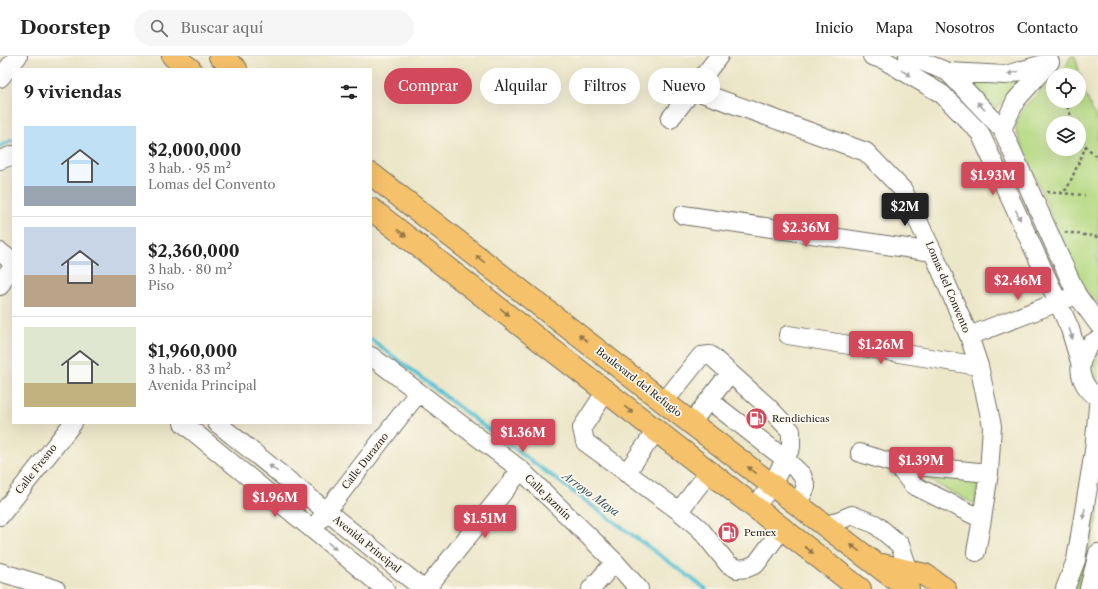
<!DOCTYPE html>
<html lang="es">
<head>
<meta charset="utf-8">
<style>
	:root { --surface:#fff; --page:#f6f6f6; --text:#222; --muted:#767676; --line:#e0e0e0; --accent:#d1495b }
	body { margin:0; font-family:"Libre Caslon Text",serif; background:var(--page); color:var(--text); height:100vh; display:flex; flex-direction:column; font-size:15px; white-space:nowrap }
	* { box-sizing:border-box; margin:0 }
	p { font-size:13px; color:var(--muted) }
	.icon { flex:none; width:22px; height:22px; fill:none; stroke:currentColor; stroke-width:2; stroke-linecap:round; stroke-linejoin:round }
	.map { position:relative; flex:1; overflow:hidden }
	.side { position:absolute; left:12px; top:12px; width:360px; height:356px; display:flex; flex-direction:column; background:var(--surface); border-radius:0px; box-shadow:0 4px 16px #0002 }
	.side>* { flex:none }
	.banner { position:absolute; left:384px; top:12px; width:380px; height:36px; display:flex; gap:8px }
	.buttons { position:absolute; left:1046px; top:12px; display:grid; gap:8px }
	.buttons a { display:grid; place-items:center; width:40px; height:40px; border-radius:50%; background:var(--surface); box-shadow:0 4px 16px #0002; font-size:20px }
	.price { position:absolute; translate:-50% -34px; padding:0 9px; border-radius:4px; background:var(--accent); color:#fff; font-size:13px; line-height:26px; filter:drop-shadow(0 1px 2px #0008) }
	.price::after { content:''; position:absolute; left:50%; top:24px; width:12px; height:9px; margin-left:-6px; background:inherit; clip-path:polygon(0 0,100% 0,50% 100%) }
	.price.current { background:#222; color:#fff }
	ul { padding:0; list-style:none }
	li { display:flex; align-items:center; gap:12px; height:100px; padding:0 12px }
	li+li { border-top:1px solid var(--line) }
	li span { display:grid; place-items:center; flex:none; width:112px; height:80px; border-radius:0px; color:#555 }
	li>.icon { margin-inline-start:auto }
	span .icon { width:48px; height:48px; fill:#fffc; stroke-width:1 }
	li b { font-size:17px }
	h2 { display:flex; justify-content:space-between; align-items:center; height:48px; padding:0 12px; font-size:17px }
	.pill { padding:0 14px; border-radius:18px; background:var(--surface); box-shadow:0 4px 16px #0002; font-size:14px; line-height:36px }
	.pill.current { background:var(--accent); color:#fff }
	header { display:flex; align-items:center; gap:24px; box-sizing:border-box; height:56px; padding:0 20px; background:var(--surface); border-bottom:1px solid var(--line) }
	header strong { font-size:19px }
	nav { display:flex; gap:22px; margin-inline-start:auto; font-size:14px }
	.search { width:280px; height:36px; background:var(--page); display:flex; align-items:center; gap:10px; box-sizing:border-box; padding:0 14px; border-radius:22px; color:var(--muted); font-size:15px }
	.map>svg:first-child { display:block }
	.green { fill:#b5d982; stroke:#708256; fill-rule:evenodd }
	.lines { fill:none; stroke-linecap:round; stroke-linejoin:round }
	.stream { stroke:#57c1d3; stroke-width:4 }
	.minor-casing { stroke:#6f6d63; stroke-width:20 }
	.major-casing { stroke:#6f6d63; stroke-width:24 }
	.path { stroke:#6f6d63; stroke-width:2.5; stroke-dasharray:3 3; stroke-linecap:butt }
	.minor { stroke:#fff; stroke-width:18 }
	.major { stroke:#f5c16b; stroke-width:22 }
	.oneway { fill:#a0a0a0 }
	.oneway2 { fill:#90764b }
	.labels { text-anchor:middle; dominant-baseline:central; stroke-width:3.5; stroke-linejoin:round; paint-order:stroke }
	.street-label { font-size:10px; fill:#2b2b2b; stroke:#fbf7ec }
	.poi-label { font-size:10px; fill:#2b2b2b; stroke:#fbf7ec; text-anchor:start }
	.water-label { font-size:11px; font-style:italic; fill:#38585d; stroke:#fbf7ec }
</style>
</head>
<body>
<header>
<strong>Doorstep</strong>
<div class="search"><svg class="icon" aria-label="search" viewBox="0 0 24 24"><circle cx="10" cy="10" r="6"/><path d="M15 15l6 6"/></svg>Buscar aquí</div>
<nav><a>Inicio</a><a>Mapa</a><a>Nosotros</a><a>Contacto</a></nav>
</header>
<div class="map">
<svg width="1098" height="533" viewBox="0 0 1098 533">
	<rect width="100%" height="100%" fill="#fbf7ec"/>
	<filter id="ink" filterUnits="userSpaceOnUse"><feTurbulence type="fractalNoise" baseFrequency=".025" numOctaves="2"/><feDisplacementMap in="SourceGraphic" scale="8" xChannelSelector="R" yChannelSelector="G"/><feConvolveMatrix kernelMatrix="1 2 1 2 8 2 1 2 1" color-interpolation-filters="sRGB"/></filter>
	<filter id="wash" filterUnits="userSpaceOnUse"><feTurbulence type="fractalNoise" baseFrequency=".012" numOctaves="4" result="noise"/><feDisplacementMap in="SourceGraphic" scale="16" xChannelSelector="R" yChannelSelector="G"/><feGaussianBlur stdDeviation="0.9" result="paint"/><feColorMatrix in="noise" values="0 0 0 0 0 0 0 0 0 0 0 0 0 0 0 0 0 1.4 0 .05"/><feComposite in="paint" operator="in"/></filter>
	<g filter="url(#wash)">
		<rect width="100%" height="100%" fill="#ede7ca"/>
		<path class="green" d="M1071,0H1075L1085,37L1098,67V248L1083,231L1073,211L1016,75C1017,50 1037,40 1053,24V45H1079V19H1058L1065,12ZM1053,67H1079V93H1053Z
			M1034,17L1016,35L994,53L976,30L979,23Z
			M1098,289V333C1094,326 1088,308 1091,299C1092,296 1096,291 1098,289Z
			M916,417L978,425L975,448Z
			M1098,440V458L1078,533H1072L1079,515Z"/>
		<g class="lines">
			<path class="stream" d="M0,90L13,84
				M371,283L481,368L706,533"/>
		</g>
	</g>
	<g filter="url(#ink)">
		<g class="lines">
			<defs>
				<path id="minor" d="M872,0L884,4L942,38L980,77L1058,246L1070,273L1080,306
					M908,0L948,16L1002,73L1077,239L1098,268
					M948,16L1006,19L1050,6
					M0,22L18,0
					M694,34L866,96L903,134L933,196L969,280L979,310L992,370L989,417L982,463L976,496
					M670,63L719,0
					M1002,73L1016,44L1050,6
					M0,104L13,99
					M683,159L933,196
					M0,196L13,206
					M0,230L4,222L13,210
					M788,279L979,310
					M969,280L1069,242
					M1098,284C1089,288 1088,290 1084,299C1075,316 1084,332 1098,342
					M371,300L521,414L615,506L639,533
					M606,335L582,372L585,386L679,455L700,473L728,508L737,513L747,512L756,508L782,473
					M709,344L785,403L802,419L806,431L797,449
					M664,346L701,300L710,299L767,350L791,375V391L772,429L755,451
					M183,367L385,533
					M217,367L423,533
					M691,367L730,317
					M860,397L896,408L989,417
					M896,408L913,429L982,463
					M626,417L656,375
					M679,455L709,416
					M0,460L73,367
					M319,465L418,337
					M826,470L852,459L875,468L900,489L909,515
					M0,516L56,533
					M426,533L521,414
					M591,533L615,506
					M1065,533L1076,504L1094,395L1098,350
					M1089,533L1098,497"/>
				<path id="major" d="M173,0L190,13
					M220,0L236,13
					M371,118L691,367L908,533
					M371,153L860,533
					M882,509L925,519L945,533"/>
			</defs>
			<use href="#minor" class="minor-casing"/>
			<use href="#major" class="major-casing"/>
			<path class="path" d="M1065,45L1074,67
				M1079,79L1086,90L1098,103
				M1047,136L1060,137L1067,133L1086,90
				M1060,137L1085,139
				M1065,176L1098,181"/>
			<use href="#minor" class="minor"/>
			<use href="#major" class="major"/>
		</g>
		<defs><path id="oneway-solid" d="M-6-.8H1V-3.2L6.5 0L1 3.2V.8H-6Z"/></defs>
		<g class="oneway">
			<use href="#oneway-solid" transform="translate(906 17) rotate(30)"/>
			<use href="#oneway-solid" transform="translate(1013 17) rotate(164)"/>
			<use href="#oneway-solid" transform="translate(981 50) rotate(-133)"/>
			<use href="#oneway-solid" transform="translate(1018 159) rotate(65)"/>
			<use href="#oneway-solid" transform="translate(1071 278) rotate(72)"/>
			<use href="#oneway-solid" transform="translate(273 412) rotate(-141)"/>
			<use href="#oneway-solid" transform="translate(1084 458) rotate(99)"/>
			<use href="#oneway-solid" transform="translate(332 490) rotate(40)"/>
		</g>
		<g class="oneway2">
			<use href="#oneway-solid" transform="translate(402 177) rotate(38)"/>
			<use href="#oneway-solid" transform="translate(480 203) rotate(-142)"/>
			<use href="#oneway-solid" transform="translate(505 256) rotate(38)"/>
			<use href="#oneway-solid" transform="translate(583 282) rotate(-142)"/>
			<use href="#oneway-solid" transform="translate(629 354) rotate(39)"/>
			<use href="#oneway-solid" transform="translate(752 414) rotate(-142)"/>
			<use href="#oneway-solid" transform="translate(855 492) rotate(-143)"/>
			<use href="#oneway-solid" transform="translate(809 494) rotate(38)"/>
		</g>
	</g>
	<defs>
		<symbol id="fuel-disc" viewBox="-11 -11 22 22"><circle r="9.5" fill="#d1495b" stroke="#fbf7ec"/><path d="M-5.5-6h7V0h2V4h1.3V-2.5L3-4.5l.8-.8L6-3V5H2.5V1h-1V6h-7ZM-4.2-4.7v3.2H.2V-4.7Z" fill="#fff"/></symbol>
	</defs>
	<g fill-rule="evenodd">
		<use href="#fuel-disc" x="744" y="350" width="25" height="25"/>
		<use href="#fuel-disc" x="716" y="464" width="25" height="25"/>
	</g>
	<g class="labels">
		<g class="street-label">
			<text transform="translate(948 231) rotate(67)">Lomas del Convento</text>
			<text transform="translate(639 326) rotate(38)">Boulevard del Refugio</text>
			<text transform="translate(365 405) rotate(-52)">Calle Durazno</text>
			<text transform="translate(36 413) rotate(-52)">Calle Fresno</text>
			<text transform="translate(548 441) rotate(44)">Calle Jazmín</text>
			<text transform="translate(367 488) rotate(39)">Avenida Principal</text>
		</g>
		<g class="poi-label">
			<text x="772" y="362">Rendichicas</text>
			<text x="744" y="476">Pemex</text>
		</g>
		<g class="water-label">
			<text transform="translate(591 438) rotate(36)">Arroyo Maya</text>
		</g>
	</g>
</svg>
<div class="buttons">
<a><svg class="icon" aria-label="locate" viewBox="0 0 24 24"><circle cx="12" cy="12" r="6"/><path d="M12 2v4M12 18v4M2 12h4M18 12h4"/></svg></a>
<a><svg class="icon" aria-label="layers" viewBox="0 0 24 24"><path d="M12 4l9 5-9 5-9-5zM3 14l9 5 9-5"/></svg></a>
</div>
<b class="price" style="left:993px;top:140px">$1.93M</b>
<b class="price current" style="left:905px;top:171px">$2M</b>
<b class="price" style="left:806px;top:192px">$2.36M</b>
<b class="price" style="left:1018px;top:245px">$2.46M</b>
<b class="price" style="left:881px;top:309px">$1.26M</b>
<b class="price" style="left:523px;top:397px">$1.36M</b>
<b class="price" style="left:921px;top:425px">$1.39M</b>
<b class="price" style="left:275px;top:462px">$1.96M</b>
<b class="price" style="left:485px;top:483px">$1.51M</b>
<div class="banner">
<a class="pill current">Comprar</a>
<a class="pill">Alquilar</a>
<a class="pill">Filtros</a>
<a class="pill">Nuevo</a>
</div>
<section class="side">
<h2>9 viviendas<svg class="icon" aria-label="filters" viewBox="0 0 24 24"><path d="M4 7h16M4 17h16"/><circle cx="9" cy="7" r="2"/><circle cx="15" cy="17" r="2"/></svg></h2>
<ul>
<li><span style="background:linear-gradient(#bfe0f5 75%,#9aa5b1 0)"><svg class="icon" aria-label="home" viewBox="0 0 24 24"><path d="M3 11l9-7 9 7M6 9v11h12V9"/></svg></span><div><b>$2,000,000</b><p>3 hab. · 95 m²</p><p>Lomas del Convento</p></div></li>
<li><span style="background:linear-gradient(#c9d6e8 60%,#b9a48a 0)"><svg class="icon" aria-label="home" viewBox="0 0 24 24"><path d="M3 11l9-7 9 7M6 9v11h12V9"/></svg></span><div><b>$2,360,000</b><p>3 hab. · 80 m²</p><p>Piso</p></div></li>
<li><span style="background:linear-gradient(#dfe7d0 70%,#c2b280 0)"><svg class="icon" aria-label="home" viewBox="0 0 24 24"><path d="M3 11l9-7 9 7M6 9v11h12V9"/></svg></span><div><b>$1,960,000</b><p>3 hab. · 83 m²</p><p>Avenida Principal</p></div></li>
</ul>
</section>
</div>
</body>
</html>
